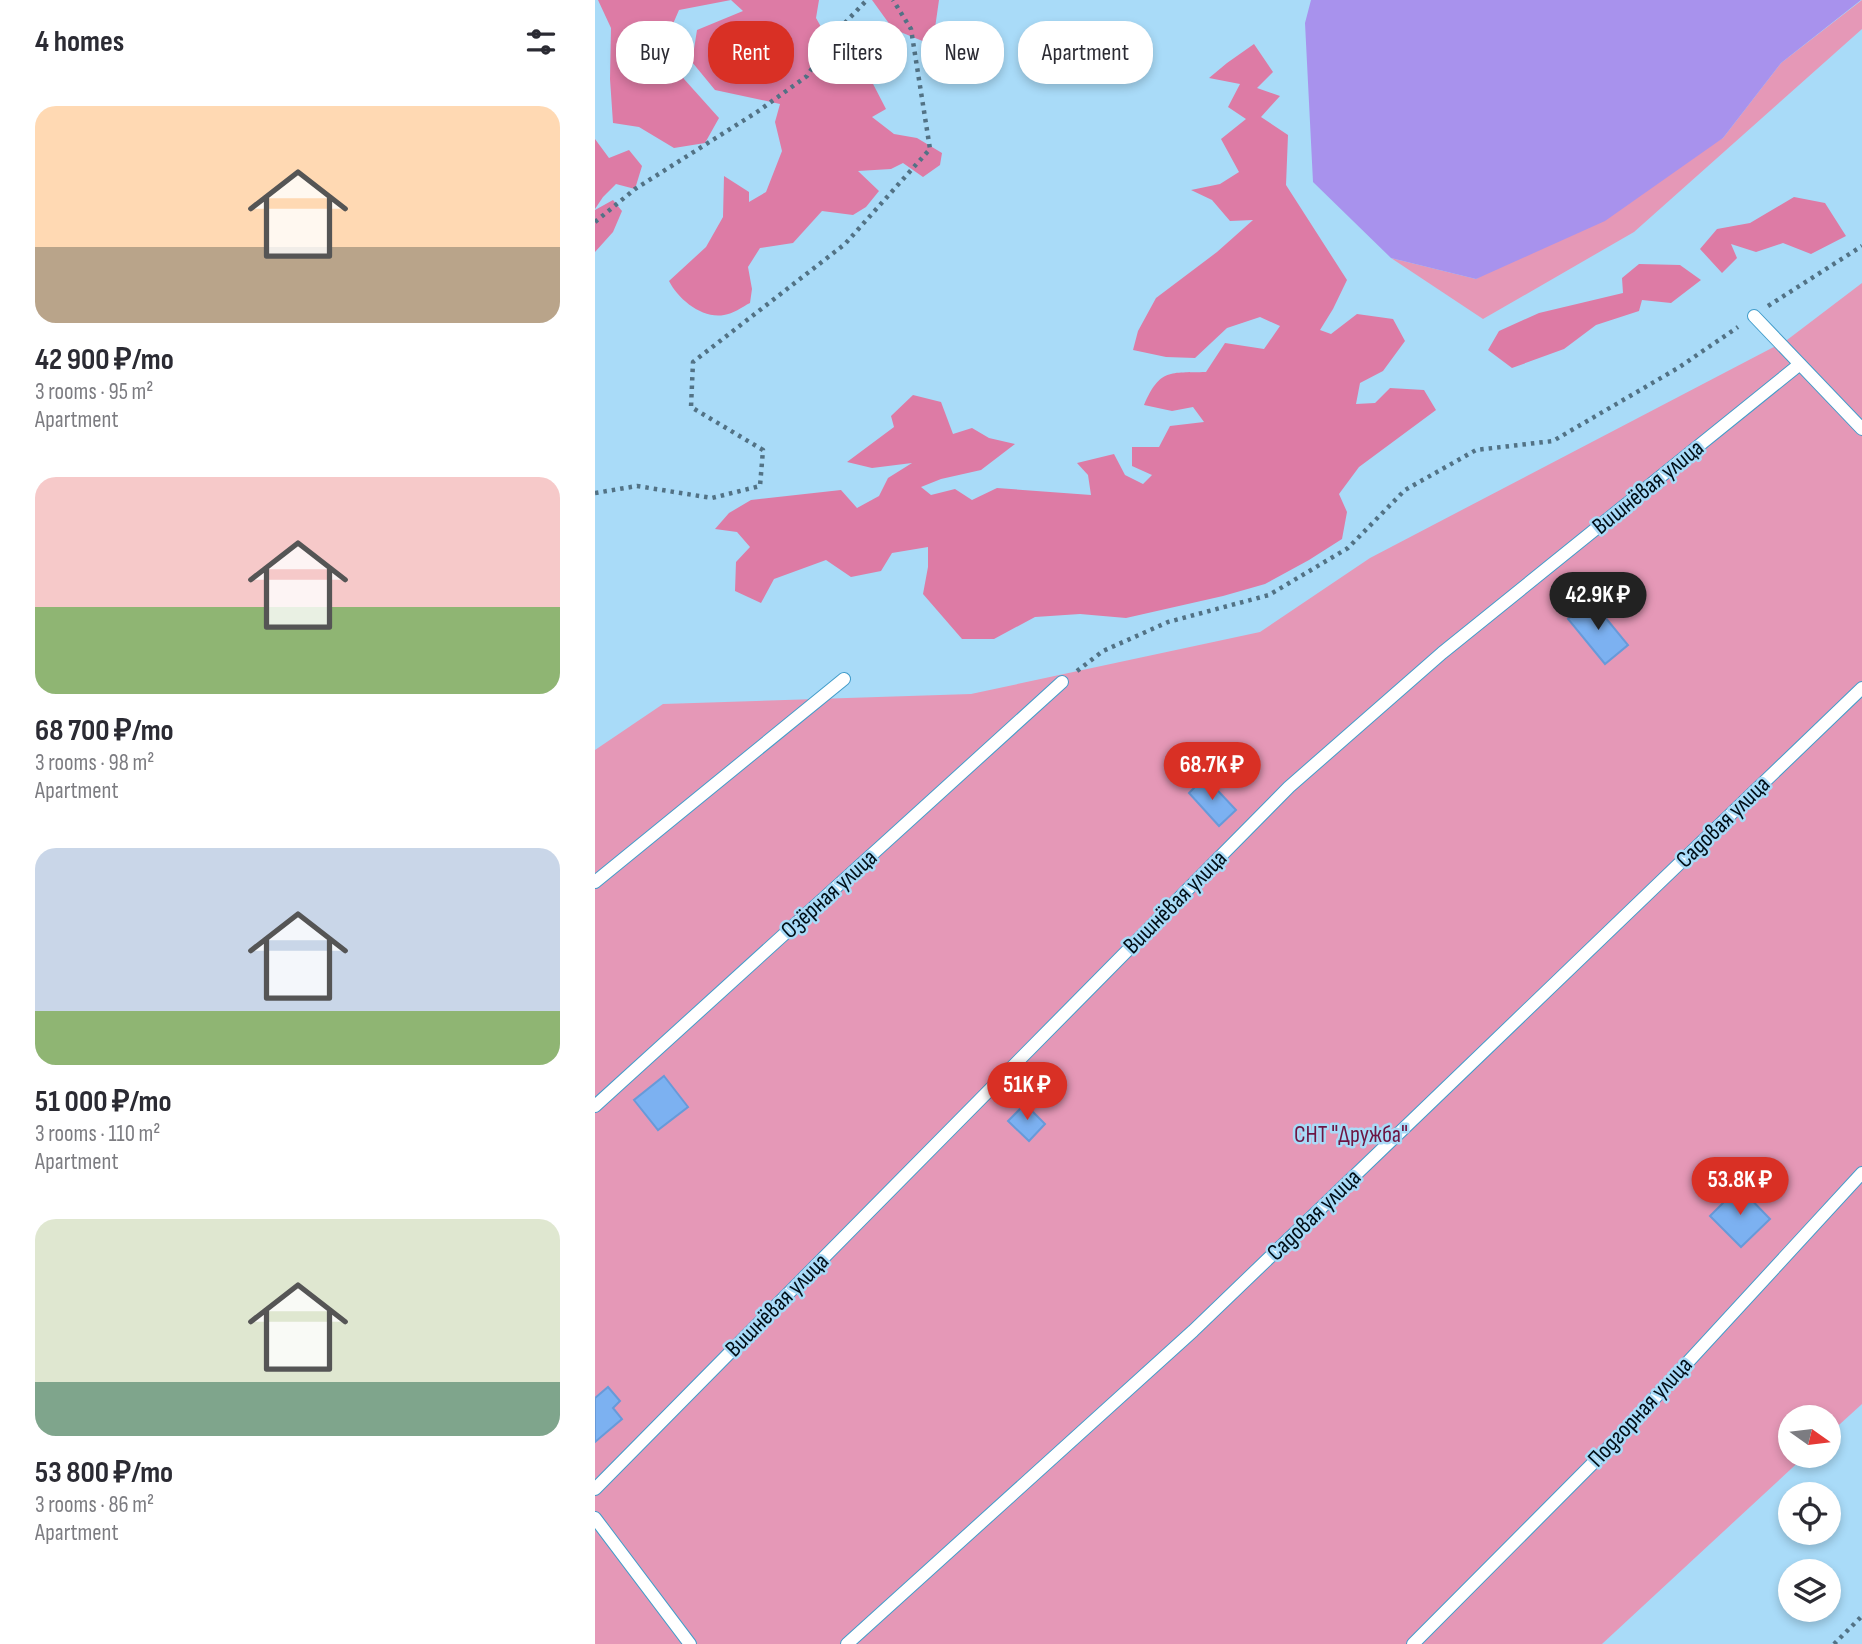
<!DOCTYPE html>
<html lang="en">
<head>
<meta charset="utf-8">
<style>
	:root { --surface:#fff; --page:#f7f7f7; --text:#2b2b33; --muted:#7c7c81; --accent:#d93025 }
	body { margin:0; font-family:"Sofia Sans Condensed",sans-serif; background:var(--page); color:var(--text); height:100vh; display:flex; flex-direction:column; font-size:26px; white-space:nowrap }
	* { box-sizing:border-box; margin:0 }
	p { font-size:23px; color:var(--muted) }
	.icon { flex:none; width:38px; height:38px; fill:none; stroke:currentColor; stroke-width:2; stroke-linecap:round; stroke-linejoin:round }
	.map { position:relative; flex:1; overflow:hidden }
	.drawer { display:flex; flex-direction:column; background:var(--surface); width:595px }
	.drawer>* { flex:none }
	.guide { position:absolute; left:21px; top:21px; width:665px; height:63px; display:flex; gap:14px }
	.needle { width:46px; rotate:104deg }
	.controls { position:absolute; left:1183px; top:1405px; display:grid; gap:14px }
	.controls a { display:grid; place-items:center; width:63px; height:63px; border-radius:50%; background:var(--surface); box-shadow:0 4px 10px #0003; font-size:35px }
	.price { position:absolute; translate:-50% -60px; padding:0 16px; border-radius:24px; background:var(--accent); color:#fff; font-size:23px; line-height:46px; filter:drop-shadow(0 2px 4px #0008) }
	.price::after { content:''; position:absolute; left:50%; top:42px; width:21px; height:16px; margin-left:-10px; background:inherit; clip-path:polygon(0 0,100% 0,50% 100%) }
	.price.on { background:#222; color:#fff }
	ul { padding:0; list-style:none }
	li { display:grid; align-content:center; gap:14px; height:371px; padding:0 35px }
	li span { display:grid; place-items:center; height:217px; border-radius:21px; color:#555 }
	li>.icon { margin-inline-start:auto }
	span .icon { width:126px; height:126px; fill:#fffc; stroke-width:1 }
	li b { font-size:30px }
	h2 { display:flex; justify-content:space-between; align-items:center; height:84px; padding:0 35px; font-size:30px }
	.tag { padding:0 24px; border-radius:28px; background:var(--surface); box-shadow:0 4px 10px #0003; font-size:24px; line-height:63px }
	.tag.on { background:var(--accent); color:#fff }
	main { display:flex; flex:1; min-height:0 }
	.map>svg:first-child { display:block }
	.green { fill:#e598b7 }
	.forest { fill:#dd7ba5 }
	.water { fill:#a892ed }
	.building { fill:#7cb1f1; stroke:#679ad9; stroke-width:2 }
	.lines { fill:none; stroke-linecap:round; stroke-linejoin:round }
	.lane-casing { stroke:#429cca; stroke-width:14 }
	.path { stroke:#527285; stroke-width:4.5; stroke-dasharray:3.5 5; stroke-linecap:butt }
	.lane { stroke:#fff; stroke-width:12 }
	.labels { text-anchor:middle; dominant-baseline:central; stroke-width:5; stroke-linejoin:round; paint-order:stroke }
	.street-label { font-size:24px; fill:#000f18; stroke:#a9dbf8 }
	.park-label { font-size:24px; fill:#6d1543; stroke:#a9dbf8 }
</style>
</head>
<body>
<main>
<section class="drawer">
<h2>4 homes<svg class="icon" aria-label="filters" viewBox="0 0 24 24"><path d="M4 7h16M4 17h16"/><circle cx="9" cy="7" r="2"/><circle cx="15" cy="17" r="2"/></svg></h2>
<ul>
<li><span style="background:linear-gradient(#ffd9b3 65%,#b9a48a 0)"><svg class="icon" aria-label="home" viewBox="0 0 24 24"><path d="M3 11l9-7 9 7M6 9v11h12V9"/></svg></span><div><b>42 900 ₽/mo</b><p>3 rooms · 95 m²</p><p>Apartment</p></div></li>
<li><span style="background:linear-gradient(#f6c9c9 60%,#8fb573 0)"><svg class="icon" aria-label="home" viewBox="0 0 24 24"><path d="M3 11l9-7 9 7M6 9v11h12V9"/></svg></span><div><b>68 700 ₽/mo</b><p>3 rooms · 98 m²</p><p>Apartment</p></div></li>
<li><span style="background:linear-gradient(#c9d6e8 75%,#8fb573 0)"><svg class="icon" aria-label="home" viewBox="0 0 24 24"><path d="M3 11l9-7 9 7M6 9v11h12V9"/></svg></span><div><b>51 000 ₽/mo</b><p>3 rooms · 110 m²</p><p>Apartment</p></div></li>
<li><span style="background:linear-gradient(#dfe7d0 75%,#7fa58c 0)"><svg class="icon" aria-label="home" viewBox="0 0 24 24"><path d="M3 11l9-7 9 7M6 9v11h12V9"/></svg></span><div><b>53 800 ₽/mo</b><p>3 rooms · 86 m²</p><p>Apartment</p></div></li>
</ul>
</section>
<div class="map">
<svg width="1267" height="1644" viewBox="0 0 1267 1644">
	<rect width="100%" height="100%" fill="#a9dbf8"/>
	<path class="green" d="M1267,0V29L1039,232L888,319L796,258L881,279L1128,138L1186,63Z
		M1267,283V1404L1234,1434V1418H1195V1456H1210L1007,1644H0V750L68,704L376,694L665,632L775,558L1192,340Z"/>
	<path class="forest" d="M3,0H224L221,18L238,48L234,71L260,65L276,80L291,109L277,117L299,134L322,138L347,153L345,165L328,177L308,163L296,169L263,171L284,191L271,207L258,215L227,211L198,243L165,248L153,267L157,289L155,303C147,307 138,314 129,315C107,319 83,299 74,281L111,247L128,217L129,176L154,192V202L171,192L187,151L180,122L185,104L120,90L97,62L102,30L148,11L136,0L84,10L71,40L89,79L124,118L110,143L79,148L44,127L18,123L15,79L16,28Z
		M277,0H344L339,35L330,42L298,29Z
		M659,44L678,72L662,88L685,96L666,117L693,135L691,185L752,280L738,309L725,330L736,334L762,314L798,319L810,341L788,371L765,383L761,404L780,403L795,388L829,390L841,410L764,467L744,494L752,512L747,539L714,560L670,584L628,596L531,618L485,614L440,617L399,639H367L328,594L333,567V547L297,553L286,571L256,577L231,560L179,579L166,603L140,591L141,562L155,547L142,532L120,529L134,513L156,500L246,490L262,508L284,496L293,478L317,463L277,468L252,462L299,427L296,416L318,395L346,402L358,434L377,428L394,438L420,444L386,470L346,479L326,487L336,495L360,489L377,500L402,488L496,495L493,475L482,463L519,454L530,475L548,484L557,475L537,466V447H564L575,426L609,422L598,407L577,411L549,405C565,368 575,373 611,372L630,343L669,349L685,326L665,317L632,328L600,358L571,357L538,350L543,331L561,298L622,252L658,220L635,221L617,200L596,190L625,184L644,172L626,139L651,119L633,107L645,84L614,78L632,63Z
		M0,139L14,158L34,150L47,166L40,189L21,184L8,197L0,209Z
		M1199,197L1230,203L1251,236L1216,254L1188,243L1161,252L1136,244L1142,258L1127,273L1105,249L1122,229L1155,223Z
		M18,200L27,211L18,232L0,252V210Z
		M1044,264L1085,265L1106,280L1076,303L1047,300L1044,311L1001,325L969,349L917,368L893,350L904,331L944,313L1028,293L1027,278Z"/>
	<path class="water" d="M716,0H1266L1186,63L1128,138L1010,221L881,279L796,258L718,182L710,23Z"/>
	<path class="building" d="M996,600L1033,645L1010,664L973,619Z
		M610,777L641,810L624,826L594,793Z
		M69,1076L93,1107L63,1130L39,1100Z
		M430,1104L450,1124L434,1141L413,1121Z
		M1144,1187L1175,1219L1146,1247L1115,1216Z
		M13,1387L25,1401L18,1408L27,1419L0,1442V1398Z"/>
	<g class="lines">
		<defs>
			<path id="lane" d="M1159,316L1267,429
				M0,882L249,679
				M0,1106L467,682
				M0,1489L694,787L847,653L1205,364
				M0,1518L95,1644
				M252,1644L598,1331L1267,688
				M818,1644L1023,1438L1267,1173"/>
		</defs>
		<use href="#lane" class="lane-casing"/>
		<path class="path" d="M0,222L40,189L162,112L212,76L240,33L272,0
			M1173,306L1267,246
			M0,493L42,486L117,498L165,486L168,450L96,407L98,362L250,244L335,149L316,29L298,0
			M482,671L508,651L573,622L674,595L753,548L810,490L881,450L958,441L1083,368L1143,327
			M1239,1644L1267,1616"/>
		<use href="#lane" class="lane"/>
	</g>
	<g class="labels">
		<g class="street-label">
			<text transform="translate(1053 487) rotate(-39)">Вишнёвая улица</text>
			<text transform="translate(1128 822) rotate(-44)">Садовая улица</text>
			<text transform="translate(234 894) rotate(-42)">Озёрная улица</text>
			<text transform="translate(580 902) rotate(-45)">Вишнёвая улица</text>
			<text transform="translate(719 1215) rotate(-44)">Садовая улица</text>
			<text transform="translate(182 1305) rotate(-45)">Вишнёвая улица</text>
			<text transform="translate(1045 1412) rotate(-47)">Подгорная улица</text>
		</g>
		<g class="park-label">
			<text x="756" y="1134">СНТ "Дружба"</text>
		</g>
	</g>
</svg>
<div class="controls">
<a><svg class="needle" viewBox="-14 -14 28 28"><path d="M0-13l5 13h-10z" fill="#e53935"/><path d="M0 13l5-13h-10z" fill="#7c7c81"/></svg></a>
<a><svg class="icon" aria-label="locate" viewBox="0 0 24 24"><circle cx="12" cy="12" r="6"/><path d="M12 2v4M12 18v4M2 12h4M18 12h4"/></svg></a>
<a><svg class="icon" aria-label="layers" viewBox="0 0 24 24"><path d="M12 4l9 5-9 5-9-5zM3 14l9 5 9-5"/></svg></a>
</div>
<b class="price on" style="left:1003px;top:632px">42.9K ₽</b>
<b class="price" style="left:617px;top:802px">68.7K ₽</b>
<b class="price" style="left:432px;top:1122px">51K ₽</b>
<b class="price" style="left:1145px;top:1217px">53.8K ₽</b>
<div class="guide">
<a class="tag">Buy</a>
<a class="tag on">Rent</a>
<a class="tag">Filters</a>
<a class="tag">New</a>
<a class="tag">Apartment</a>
</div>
</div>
</main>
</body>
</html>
